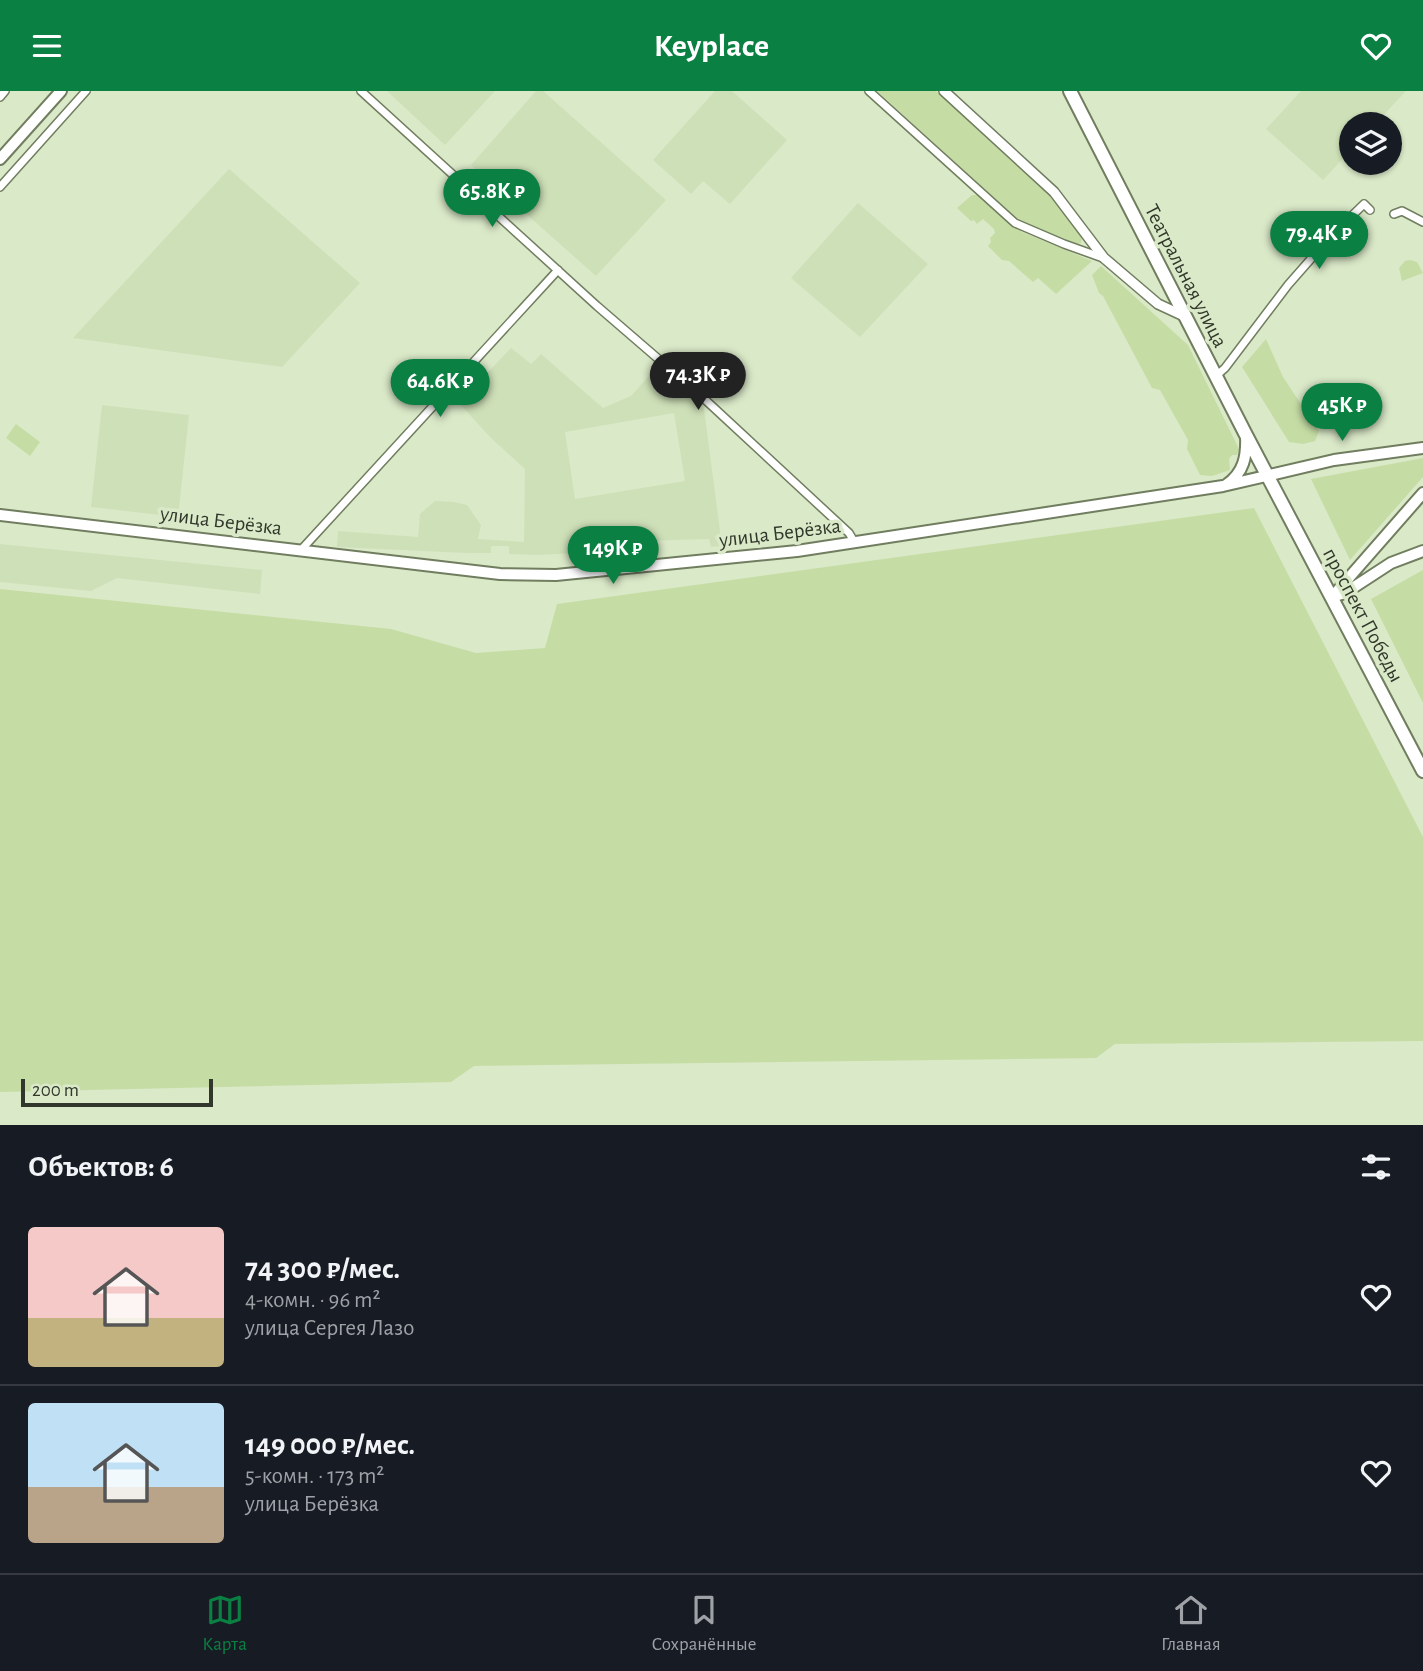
<!DOCTYPE html>
<html lang="ru">
<head>
<meta charset="utf-8">
<style>
	:root { --surface:#171b24; --page:#20242c; --text:#f1f3f6; --muted:#9ea1a6; --line:#363941; --accent:#0b8043 }
	body { margin:0; font-family:"Alegreya Sans",sans-serif; background:var(--page); color:var(--text); height:100vh; display:flex; flex-direction:column; font-size:26px; white-space:nowrap }
	* { box-sizing:border-box; margin:0 }
	p { font-size:23px; color:var(--muted) }
	.icon { flex:none; width:38px; height:38px; fill:none; stroke:currentColor; stroke-width:2; stroke-linecap:round; stroke-linejoin:round }
	.map { position:relative; height:1034px; overflow:hidden }
	.side { display:flex; flex-direction:column; background:var(--surface); flex:1 }
	.side>* { flex:none }
	.controls { position:absolute; left:1339px; top:21px; display:grid; gap:14px }
	.controls a { display:grid; place-items:center; width:63px; height:63px; border-radius:50%; background:var(--surface); box-shadow:0 2px 5px #0004; font-size:35px }
	.scale { position:absolute; left:21px; bottom:18px; width:192px; box-sizing:border-box; padding-left:7px; border:4px solid #31372a; border-top:0; font-size:19px; line-height:24px; white-space:nowrap; color:#31372a; -webkit-text-stroke:5px #dae9c8; paint-order:stroke }
	.price { position:absolute; translate:-50% -60px; padding:0 16px; border-radius:24px; background:var(--accent); color:#fff; font-size:23px; line-height:46px; filter:drop-shadow(0 2px 4px #0008) }
	.price::after { content:''; position:absolute; left:50%; top:42px; width:21px; height:16px; margin-left:-10px; background:inherit; clip-path:polygon(0 0,100% 0,50% 100%) }
	.price.current { background:#222; color:#fff }
	ul { padding:0; list-style:none }
	li { display:flex; align-items:center; gap:21px; height:175px; padding:0 28px }
	li+li { border-top:2px solid var(--line) }
	li span { display:grid; place-items:center; flex:none; width:196px; height:140px; border-radius:7px; color:#555 }
	li>.icon { margin-inline-start:auto }
	span .icon { width:84px; height:84px; fill:#fffc; stroke-width:1 }
	li b { font-size:30px }
	h2 { display:flex; justify-content:space-between; align-items:center; height:84px; padding:0 28px; font-size:30px }
	header { display:flex; justify-content:space-between; align-items:center; height:91px; padding:0 28px; background:var(--accent); color:#fff; font-size:32px; font-weight:700 }
	.tab-bar { display:flex; justify-content:space-around; align-items:center; height:98px; border-top:2px solid var(--line); background:var(--surface); font-size:19px; color:var(--muted) }
	.tab-bar a { display:grid; justify-items:center; gap:4px }
	.tab-bar .current { color:var(--accent) }
	.map>svg:first-child { display:block }
	.built { fill:#cee0b8; fill-rule:evenodd }
	.green { fill:#c5dda5 }
	.lines { fill:none; stroke-linecap:round; stroke-linejoin:round }
	.minor-casing { stroke:#707d5f; stroke-width:10 }
	.tertiary-casing { stroke:#707d5f; stroke-width:12 }
	.secondary-casing { stroke:#707d5f; stroke-width:14 }
	.primary-casing { stroke:#707d5f; stroke-width:16 }
	.minor { stroke:#fff; stroke-width:7 }
	.tertiary { stroke:#fff; stroke-width:9 }
	.secondary { stroke:#fff; stroke-width:10 }
	.primary { stroke:#fff; stroke-width:12 }
	.labels { text-anchor:middle; dominant-baseline:central; stroke-width:7; stroke-linejoin:round; paint-order:stroke }
	.street-label { font-size:21px; fill:#31372a; stroke:#dae9c8 }
</style>
</head>
<body>
<header><svg class="icon" aria-label="menu" viewBox="0 0 24 24"><path d="M4 6h16M4 12h16M4 18h16"/></svg>Keyplace<svg class="icon" aria-label="heart" viewBox="0 0 24 24"><path d="M12 20l-8-8c-3-5 5-10 8-4 3-6 11-1 8 4z"/></svg></header>
<div class="map">
<svg width="1423" height="1034" viewBox="0 0 1423 1034">
	<rect width="100%" height="100%" fill="#dae9c8"/>
	<path class="built" d="M387,0H495L445,54Z
		M536,0H543L666,109L596,185L471,74Z
		M715,0H732L787,49L730,113L703,90L691,103L653,69Z
		M1301,0H1406L1375,33H1351V59L1323,89L1266,38Z
		M229,78L360,192L282,276L73,247Z
		M858,112L928,173L860,246L791,187Z
		M511,257L531,273L541,263L603,317L631,305L656,277L704,318L722,455L711,456L709,448L641,450V459L538,464L509,463V455H491V462H467L337,456L338,440L418,446L420,423L435,410L454,411L467,414L481,434L478,448L524,451L525,378L491,347L459,312ZM674,322L685,390L575,408L565,341Z
		M102,314L189,324L178,426L91,416Z
		M0,453L262,479L260,503L117,487L91,500L0,491Z"/>
	<path class="green" d="M877,0H936L1057,110L1082,147L1081,152L1077,153L1030,135L1014,125Z
		M972,104H978L1022,141L1092,170L1056,203L1038,187L1033,191L1009,170L1002,169L988,155L991,151L990,147L995,142L994,138L983,128L977,133L974,129L971,130L957,117Z
		M1410,169L1417,171L1423,182L1402,190L1399,177L1405,170Z
		M1101,175L1188,254L1239,358L1237,364H1232L1229,368L1230,379L1212,385L1200,384L1187,358L1188,349L1160,299L1152,297L1103,205L1099,202L1092,184Z
		M1266,248L1283,286L1319,340L1315,350L1303,353L1289,351L1242,276Z
		M16,333L40,351L30,365L6,347Z
		M1423,367V386L1350,469L1311,388Z
		M1254,417L1423,746V950L1115,953L1096,967L474,975L451,991L0,1001V498L391,538L476,562L545,557L557,513Z
		M1423,479V612L1371,508Z"/>
	<g class="lines">
		<defs>
			<path id="minor" d="M361,0L597,215L699,303L849,442L855,452
				M869,0L1015,132L1064,153L1103,167
				M0,6L5,0
				M0,96L86,0
				M1394,123L1402,120L1423,131
				M1216,285L1225,277L1288,194L1331,145L1364,113L1370,119
				M301,459L558,179"/>
			<path id="tertiary" d="M944,0L1054,101L1104,167L1158,213L1186,226"/>
			<path id="secondary" d="M0,68L61,0
				M1226,394C1244,382 1247,365 1246,344
				M0,424L500,483L556,484L797,460L1223,395L1334,369L1423,357
				M1335,505L1345,502L1391,472L1423,460
				M1332,506L1423,402"/>
			<path id="primary" d="M1070,0L1246,344L1423,680"/>
		</defs>
		<use href="#minor" class="minor-casing"/>
		<use href="#tertiary" class="tertiary-casing"/>
		<use href="#secondary" class="secondary-casing"/>
		<use href="#primary" class="primary-casing"/>
		<use href="#minor" class="minor"/>
		<use href="#tertiary" class="tertiary"/>
		<use href="#secondary" class="secondary"/>
		<use href="#primary" class="primary"/>
	</g>
	<g class="labels">
		<g class="street-label">
			<text transform="translate(1186 185) rotate(63)">Театральная улица</text>
			<text transform="translate(221 430) rotate(7)">улица Берёзка</text>
			<text transform="translate(780 442) rotate(-7)">улица Берёзка</text>
			<text transform="translate(1363 524) rotate(62)">проспект Победы</text>
		</g>
	</g>
</svg>
<div class="controls">
<a><svg class="icon" aria-label="layers" viewBox="0 0 24 24"><path d="M12 4l9 5-9 5-9-5zM3 14l9 5 9-5"/></svg></a>
</div>
<div class="scale">200 m</div>
<b class="price" style="left:492px;top:138px">65.8K ₽</b>
<b class="price" style="left:1319px;top:180px">79.4K ₽</b>
<b class="price current" style="left:698px;top:321px">74.3K ₽</b>
<b class="price" style="left:440px;top:328px">64.6K ₽</b>
<b class="price" style="left:1342px;top:352px">45K ₽</b>
<b class="price" style="left:613px;top:495px">149K ₽</b>
</div>
<section class="side">
<h2>Объектов: 6<svg class="icon" aria-label="filters" viewBox="0 0 24 24"><path d="M4 7h16M4 17h16"/><circle cx="9" cy="7" r="2"/><circle cx="15" cy="17" r="2"/></svg></h2>
<ul>
<li><span style="background:linear-gradient(#f6c9c9 65%,#c2b280 0)"><svg class="icon" aria-label="home" viewBox="0 0 24 24"><path d="M3 11l9-7 9 7M6 9v11h12V9"/></svg></span><div><b>74 300 ₽/мес.</b><p>4-комн. · 96 m²</p><p>улица Сергея Лазо</p></div><svg class="icon" aria-label="heart" viewBox="0 0 24 24"><path d="M12 20l-8-8c-3-5 5-10 8-4 3-6 11-1 8 4z"/></svg></li>
<li><span style="background:linear-gradient(#bfe0f5 60%,#b9a48a 0)"><svg class="icon" aria-label="home" viewBox="0 0 24 24"><path d="M3 11l9-7 9 7M6 9v11h12V9"/></svg></span><div><b>149 000 ₽/мес.</b><p>5-комн. · 173 m²</p><p>улица Берёзка</p></div><svg class="icon" aria-label="heart" viewBox="0 0 24 24"><path d="M12 20l-8-8c-3-5 5-10 8-4 3-6 11-1 8 4z"/></svg></li>
</ul>
</section>
<nav class="tab-bar">
<a class="current"><svg class="icon" aria-label="map" viewBox="0 0 24 24"><path d="M3 6l6-2 6 2 6-2v14l-6 2-6-2-6 2zM9 4v14M15 6v14"/></svg>Карта</a>
<a><svg class="icon" aria-label="saved" viewBox="0 0 24 24"><path d="M7 4h10v16l-5-4-5 4z"/></svg>Сохранённые</a>
<a><svg class="icon" aria-label="home" viewBox="0 0 24 24"><path d="M3 11l9-7 9 7M6 9v11h12V9"/></svg>Главная</a>
</nav>
</body>
</html>
